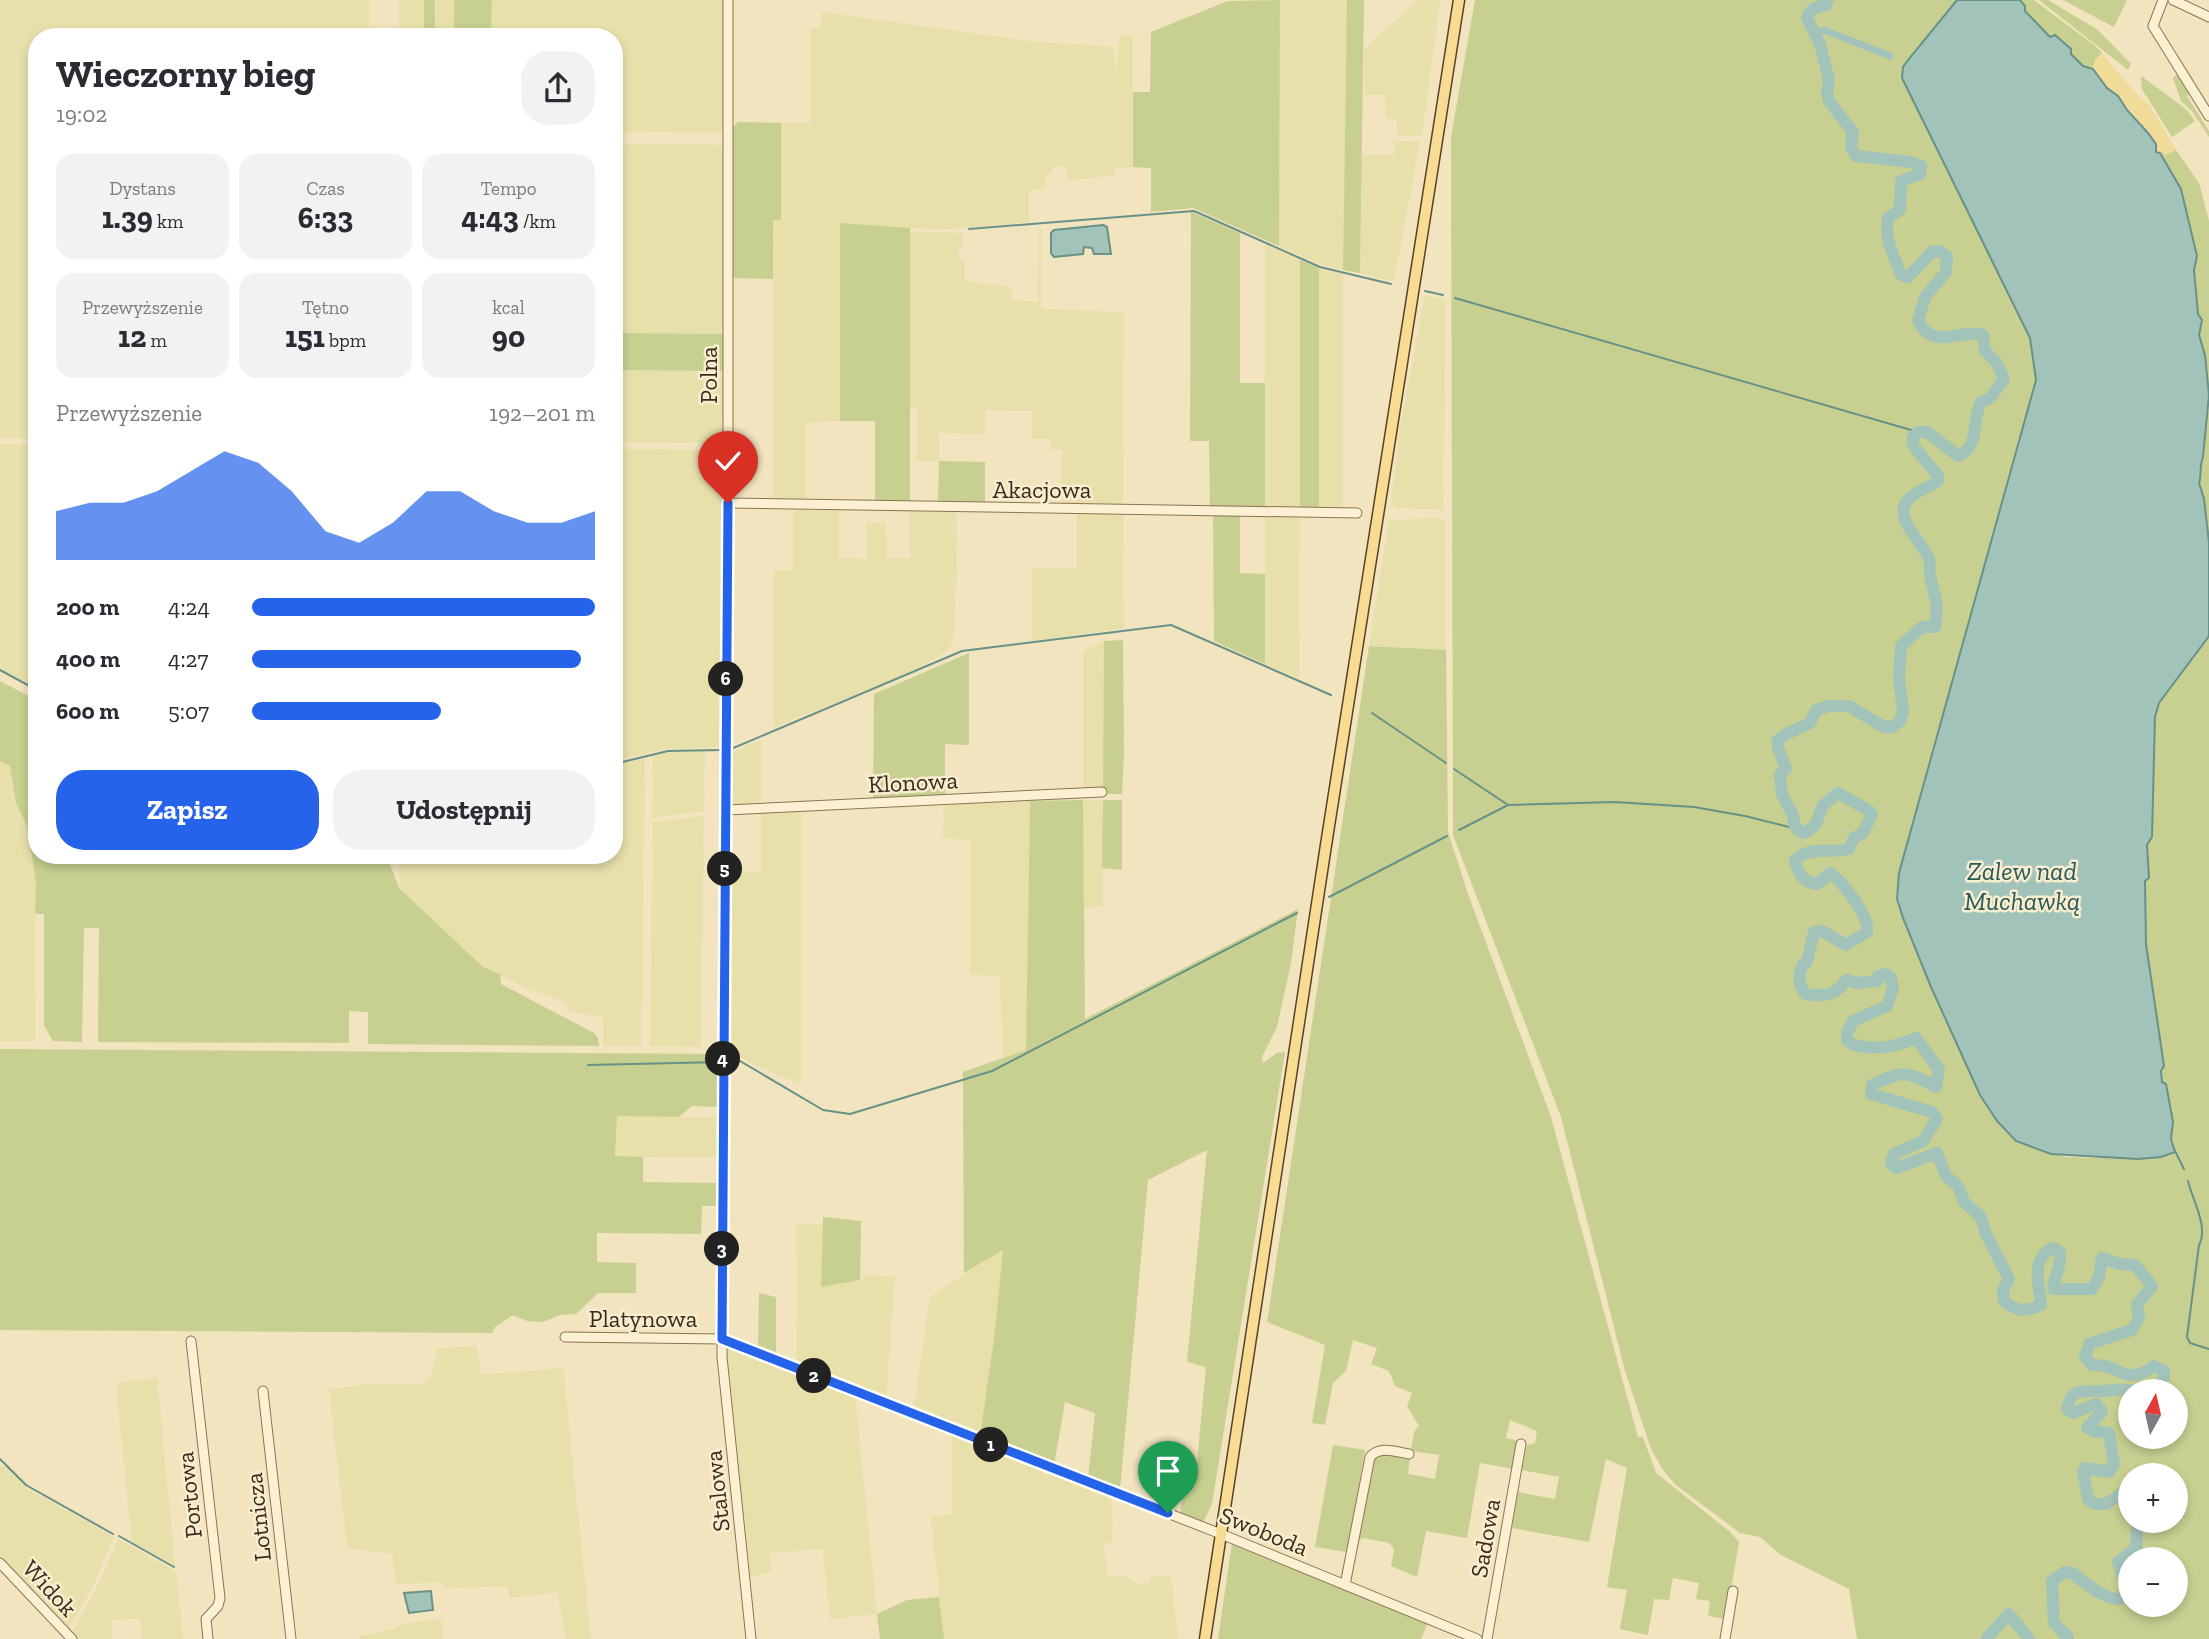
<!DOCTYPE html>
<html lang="pl">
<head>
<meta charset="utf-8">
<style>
  :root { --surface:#fff; --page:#f2f2f3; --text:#2b2b33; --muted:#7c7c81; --accent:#2563eb }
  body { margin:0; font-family:"Zilla Slab",serif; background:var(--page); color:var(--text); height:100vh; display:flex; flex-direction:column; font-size:26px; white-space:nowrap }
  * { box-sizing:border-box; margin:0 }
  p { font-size:23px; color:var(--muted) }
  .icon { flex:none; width:38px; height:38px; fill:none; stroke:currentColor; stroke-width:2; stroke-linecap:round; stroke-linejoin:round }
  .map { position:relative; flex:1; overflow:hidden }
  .side { position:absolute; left:28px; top:28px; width:595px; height:836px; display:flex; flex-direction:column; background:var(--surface); border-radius:28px; box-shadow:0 4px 10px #0003 }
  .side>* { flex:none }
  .needle { width:46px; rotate:8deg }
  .tools { position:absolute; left:2118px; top:1379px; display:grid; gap:14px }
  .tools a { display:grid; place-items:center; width:70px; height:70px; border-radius:50%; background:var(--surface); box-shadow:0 4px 10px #0003; font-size:35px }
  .pin { position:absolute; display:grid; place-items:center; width:60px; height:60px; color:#fff; margin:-72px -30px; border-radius:50% 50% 50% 0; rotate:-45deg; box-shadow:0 0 7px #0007 }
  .pin .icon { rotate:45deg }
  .km { position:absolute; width:35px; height:35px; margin:-18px; border-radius:50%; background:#222; color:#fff; font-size:19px; line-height:35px; text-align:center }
  .round { display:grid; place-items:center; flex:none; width:74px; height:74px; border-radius:28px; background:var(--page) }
  .headline { display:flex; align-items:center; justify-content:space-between; height:119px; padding:0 28px }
  h1 { font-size:38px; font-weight:700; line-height:52px }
  .stats { display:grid; grid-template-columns:repeat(3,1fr); gap:10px; height:119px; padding:7px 28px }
  .stats div { display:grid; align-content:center; border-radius:18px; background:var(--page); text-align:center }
  .stats b { font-size:30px; font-weight:700 }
  .stats small { font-size:19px; font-weight:400 }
  .stats p { font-size:19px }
  .chart { height:196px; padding:14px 28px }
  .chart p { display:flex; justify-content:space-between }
  .chart svg { width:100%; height:126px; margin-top:7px; fill:var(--accent); opacity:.7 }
  .primary-button { display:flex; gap:14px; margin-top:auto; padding:14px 28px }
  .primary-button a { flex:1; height:80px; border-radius:28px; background:var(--accent); color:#fff; font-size:28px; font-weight:700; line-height:80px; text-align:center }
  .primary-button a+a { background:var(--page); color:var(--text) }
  ul { padding:0 28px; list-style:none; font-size:23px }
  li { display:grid; grid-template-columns:112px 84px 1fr; align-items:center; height:52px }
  li i { height:18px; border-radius:9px; background:var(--accent) }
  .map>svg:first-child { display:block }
</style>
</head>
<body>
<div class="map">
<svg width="2209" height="1639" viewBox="0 0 2209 1639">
  <rect width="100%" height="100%" fill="#f1e4be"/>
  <g fill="#e8e0ab">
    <polygon points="0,0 369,0 369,37 37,37 37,438 0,438"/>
    <rect x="399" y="0" width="25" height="37"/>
    <polygon points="436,0 454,0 454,27 451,37 435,37"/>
    <polygon points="492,0 724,0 724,133 614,132 614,37 491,37"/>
    <polygon points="1280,0 1347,0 1343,270 1322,265 1279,246"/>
    <polygon points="1418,0 1440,0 1422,136 1397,135 1397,119 1386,119 1385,95 1364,95 1364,49"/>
    <polygon points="822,12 1028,41 1114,47 1115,76 1120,35 1133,36 1133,167 1115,168 1114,175 1067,181 1066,166 1052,167 1052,173 1046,174 1046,188 1029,191 1029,222 941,230 840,224 840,421 806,423 806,502 774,502 773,219 781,219 781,123 810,123 810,28 821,28"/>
    <polygon points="1394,141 1420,142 1394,281 1360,273 1362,155 1394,155"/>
    <polygon points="614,144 724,145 724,334 614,333"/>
    <polygon points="1039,229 1041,229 1041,309 1124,312 1123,505 1062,504 1061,458 1063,458 1063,450 1051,450 1050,439 1032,439 1032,411 985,410 985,434 939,433 939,461 917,461 918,409 910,409 910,232 962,233 962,247 957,254 965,264 965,281 1012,287 1012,300 1038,302"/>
    <polygon points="1265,244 1300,260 1300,510 1265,509"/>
    <polygon points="1319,268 1343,274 1343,505 1339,509 1319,510"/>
    <polygon points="1425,295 1446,300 1443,510 1394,508 1392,497 1400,428"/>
    <polygon points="614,370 723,371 723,443 614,442"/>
    <polygon points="0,444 37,444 37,688 0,668"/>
    <polygon points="614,449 723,450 719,747 665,749 614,761"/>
    <polygon points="802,507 839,508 839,558 866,559 866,523 886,523 887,558 910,558 910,509 956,510 957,567 953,643 944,653 910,673 774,727 774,571 793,571 793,513"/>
    <polygon points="1077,512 1123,513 1124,628 1032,641 1032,568 1077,569"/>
    <polygon points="1265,515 1300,516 1299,679 1265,664"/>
    <polygon points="1435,518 1445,519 1446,650 1369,646 1389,520"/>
    <polygon points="1104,641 1103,794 1083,795 1083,652"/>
    <polygon points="761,740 761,804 734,805 731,800 731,753"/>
    <polygon points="705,751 704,811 652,818 653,756 664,753"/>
    <polygon points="645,758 641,1046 603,1046 603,1018 569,1011 567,1003 531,990 483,967 399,888 400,856 614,856 614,766"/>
    <polygon points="0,761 10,766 16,803 27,826 36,882 35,1041 0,1041"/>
    <polygon points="1083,800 1103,800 1103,906 1084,908"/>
    <polygon points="1030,801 1026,1050 1003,1058 1000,977 970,974 970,840 943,838 944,802"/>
    <polygon points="801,809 801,1084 759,1067 728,1050 729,871 761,872 761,811"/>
    <polygon points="704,816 701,1047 650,1046 653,822"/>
    <polygon points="617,1116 719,1118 719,1158 615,1157"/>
    <polygon points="796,1224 822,1225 821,1287 863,1279 866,1275 895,1276 886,1399 797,1364"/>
    <polygon points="1003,1249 994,1338 980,1436 914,1409 930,1297"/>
    <polygon points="477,1346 481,1375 563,1368 591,1639 565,1639 558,1592 510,1598 507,1586 444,1588 442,1582 396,1584 392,1554 347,1548 329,1389 370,1384 421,1384 430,1378 438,1348"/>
    <polygon points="726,1346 855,1395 877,1614 830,1619 823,1549 769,1553 771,1572 748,1577 725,1359"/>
    <polygon points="157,1378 175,1565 132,1542 116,1383"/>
    <polygon points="952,1434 1111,1495 1113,1542 1104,1544 1108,1577 1127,1576 1138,1584 1150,1582 1151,1576 1171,1576 1178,1639 944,1639 931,1517 952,1514"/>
    <polygon points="0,1466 7,1466 28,1489 114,1537 92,1588 69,1628 0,1555"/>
    <polygon points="118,1539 176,1572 183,1639 142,1639 140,1618 111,1620 113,1639 79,1639 73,1632 102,1577"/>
    <polygon points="441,1619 443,1639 360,1639 360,1636 395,1629 400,1624"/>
  </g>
  <g fill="#c7d091" fill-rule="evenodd">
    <rect x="424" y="0" width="11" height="37"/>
    <polygon points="454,0 492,0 491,37 451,37 454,27"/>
    <polygon points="1280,0 1279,246 1193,208 1151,212 1151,168 1133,167 1133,92 1150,92 1151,32 1228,1"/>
    <polygon points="1347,0 1364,0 1360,273 1343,270"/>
    <path d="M1475 0H1957L1908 60 1903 67 1902 78 2030 339 2036 380 1899 873 1897 899 1903 918 1931 987 1980 1095 2037 1150 2065 1157 2138 1159 2171 1139 2173 1122 2161 1076 2164 1066 2146 943 2145 881 2148 878 2147 845 2152 837 2155 717 2159 703 2209 636V1639H1857L1849 1589 1781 1555 1760 1537 1740 1533 1676 1485 1663 1470 1651 1449 1625 1371 1561 1117 1453 835 1451 137ZM2130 1391H2175V1437H2130ZM2130 1475H2175V1521H2130ZM2130 1559H2175V1605H2130Z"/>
    <polygon points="2020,0 2034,0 2094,45 2102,53 2095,60 2093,69 2083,66 2045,32 2025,11"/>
    <polygon points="2039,0 2048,0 2098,30 2131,64 2128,70"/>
    <polygon points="2063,0 2127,0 2114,27"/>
    <polygon points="2177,74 2190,93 2187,96 2209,131 2209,137 2192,111 2181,101 2173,78"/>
    <polygon points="2141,76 2186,109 2195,121 2172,137 2142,89"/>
    <polygon points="738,122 781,123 781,220 773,220 773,279 732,278 732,128"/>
    <polygon points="2161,150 2165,155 2176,150 2199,183 2209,221 2209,395 2205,355 2199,335 2202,320 2198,314 2194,270 2197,256 2181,189 2168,170 2160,153"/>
    <polygon points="1191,212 1240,233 1240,383 1265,383 1265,509 1210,508 1209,441 1190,441"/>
    <polygon points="840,223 910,228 910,503 875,503 875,421 840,421"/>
    <polygon points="1300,260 1319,268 1319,510 1300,510"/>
    <polygon points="614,333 724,334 723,371 614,370"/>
    <polygon points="2209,410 2209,542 2204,499 2199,483 2206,416"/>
    <polygon points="939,461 985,462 985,505 938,504"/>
    <polygon points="1213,514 1240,515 1240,573 1265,574 1265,664 1214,641"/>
    <polygon points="1123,640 1124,755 1122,794 1103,794 1104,641"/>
    <polygon points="1369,646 1446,650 1448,832 1468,894 1551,1117 1638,1437 1643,1437 1656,1473 1730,1532 1739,1542 1726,1619 1708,1616 1710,1601 1696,1599 1699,1583 1673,1578 1669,1600 1654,1599 1648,1635 1620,1629 1627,1590 1607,1587 1627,1468 1606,1459 1589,1542 1512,1528 1518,1492 1555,1499 1559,1477 1522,1470 1527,1445 1535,1443 1537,1431 1510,1420 1506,1438 1516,1440 1518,1443 1514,1469 1480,1463 1467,1538 1426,1531 1417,1577 1391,1566 1394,1550 1390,1543 1363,1538 1359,1541 1374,1454 1378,1452 1410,1458 1408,1474 1435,1479 1439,1455 1411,1451 1414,1432 1419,1426 1407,1406 1412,1393 1395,1386 1389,1371 1371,1364 1377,1348 1353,1340 1346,1371 1333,1383 1325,1425 1312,1423 1325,1345 1267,1322"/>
    <polygon points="969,653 969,745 945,744 945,797 873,801 874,694"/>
    <polygon points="0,681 36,700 37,692 37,856 387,856 399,888 483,967 500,974 501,984 594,1033 598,1038 599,1046 368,1044 368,1012 349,1011 349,1043 98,1042 99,928 84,928 82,1042 53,1041 44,1025 44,914 35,914 36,882 27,826 16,803 10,766 0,761"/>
    <polygon points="1083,800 1085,1019 1298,909 1291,963 1277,1027 1262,1057 1263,1063 1277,1053 1285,1052 1212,1504 1202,1525 1180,1516 1183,1485 1195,1485 1206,1367 1187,1362 1207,1150 1148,1180 1120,1490 1088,1478 1095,1413 1065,1402 1054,1465 980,1436 994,1338 1003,1250 964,1273 963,1072 1026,1050 1030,801"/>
    <polygon points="1103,800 1122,800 1122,870 1102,868"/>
    <polygon points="0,1049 720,1054 719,1107 692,1106 679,1117 617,1116 615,1156 643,1157 643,1182 718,1183 718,1206 702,1206 701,1234 597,1233 597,1262 636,1263 636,1293 598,1293 576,1314 560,1315 543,1322 527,1321 515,1316 511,1316 495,1327 492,1333 0,1330"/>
    <polygon points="823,1217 861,1221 860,1280 821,1287"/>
    <polygon points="759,1293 776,1297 776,1355 758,1349"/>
    <polygon points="1333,1445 1365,1450 1347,1552 1315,1547"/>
    <polygon points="1232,1543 1428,1623 1421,1639 1218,1639"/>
    <polygon points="939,1597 944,1639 880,1639 877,1614 907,1600"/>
  </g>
  <path fill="#f0db99" d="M2102 53 2138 96 2148 103 2176 150 2165 155 2162 150 2160 153 2156 152C2153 132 2121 100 2106 87 2100 82 2097 74 2093 69L2095 60Z"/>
  <g fill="#a2c3ba" stroke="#689188" stroke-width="2">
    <path d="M1957 0H2020L2025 6V11L2050 37 2055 35 2071 49V54L2083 66 2093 69 2107 88 2118 96 2127 110 2148 133 2156 144V152L2160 153 2181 189 2197 256 2194 270 2198 314 2202 320 2199 335 2205 355 2209 395 2203 457C2199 466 2202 474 2199 483L2204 499 2209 542V636L2159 703 2155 717 2152 837 2147 845 2149 878 2145 881 2146 944 2164 1066 2161 1071 2162 1082 2166 1084 2173 1122 2171 1139 2175 1152 2161 1157 2138 1159 2051 1154 2016 1141 1997 1121 1980 1095 1931 987 1903 918 1897 899 1899 873 2036 380 2030 338 1902 78 1903 67 1908 60Z"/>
    <polygon points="1103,225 1107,227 1111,254 1094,254 1092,248 1084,247 1083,254 1054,257 1051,253 1051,233 1054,230"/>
    <polygon points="431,1591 433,1610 409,1613 404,1593"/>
  </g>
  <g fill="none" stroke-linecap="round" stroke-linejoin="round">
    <g stroke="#689188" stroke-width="2">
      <polyline points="969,229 1194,211 1320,267 1391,284"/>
      <polyline points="1425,291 1443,295"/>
      <polyline points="1455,298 1918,432"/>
      <polyline points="0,670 37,690"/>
      <polyline points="1372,713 1446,763"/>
      <polyline points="731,749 962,651 1171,625 1331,695"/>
      <polyline points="614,764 668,751 721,750"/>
      <polyline points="1454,769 1508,805"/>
      <polyline points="1459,830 1508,805 1615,802 1694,807 1745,816 1797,829"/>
      <polyline points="1329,897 1447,836"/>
      <polyline points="727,1062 740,1061 823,1110 850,1114 992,1071 1297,913"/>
      <polyline points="588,1065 721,1062"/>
      <polyline points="2175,1151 2184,1169"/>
      <path d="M2188 1181C2192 1199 2209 1227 2199 1245L2187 1337 2190 1343 2209 1349"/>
      <polyline points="0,1459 26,1485 113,1534"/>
      <polyline points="119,1536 174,1567"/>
    </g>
    <polyline stroke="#a2c3ba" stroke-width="7" points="1814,33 1824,30 1890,56"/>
    <g stroke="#a2c3ba" stroke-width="12">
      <path d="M1828 0 1826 5C1816 7 1811 8 1807 18L1820 44 1829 80 1827 93 1829 101 1853 132 1851 147 1856 156 1911 162 1921 166 1920 174 1901 181 1900 210 1888 218C1884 240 1894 255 1901 275L1908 277 1932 252 1939 251 1947 256 1946 272 1925 297 1918 321C1934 352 1961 328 1983 335L1985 351 1996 362 2004 379 1990 398 1981 402C1971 421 1981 446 1958 456L1927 432H1918L1913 437V445L1938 476V481C1927 489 1909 493 1904 507 1899 523 1924 545 1929 559 1931 564 1929 569 1930 575 1935 598 1939 602 1935 627H1922L1901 646 1899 678 1903 712 1900 721 1893 727H1884L1849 706H1829L1816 710 1810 723 1786 734 1777 741C1778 752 1783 758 1786 769L1780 774 1782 795 1793 815 1794 824 1797 829 1803 833C1821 825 1816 819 1823 805L1838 793 1868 810 1872 814 1863 833 1854 838 1849 849C1830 854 1811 845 1795 860 1798 873 1803 883 1817 884L1830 873C1843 882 1870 917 1867 932L1846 945 1822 931 1814 932 1807 962 1803 964C1798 975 1798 983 1805 994 1823 997 1836 996 1846 980L1857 983 1877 981 1878 976 1886 974 1891 978 1893 989 1887 1006 1853 1021 1847 1033V1041C1867 1053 1896 1047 1916 1038L1939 1070 1936 1087C1906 1070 1902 1071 1872 1085L1871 1094 1932 1112 1937 1119 1923 1141 1894 1154 1891 1163 1896 1168 1937 1153 1946 1176 1958 1186 1964 1202 1981 1217 1986 1234 2009 1279 2003 1290 2004 1301C2017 1312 2026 1312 2041 1305 2039 1284 2030 1259 2053 1248L2060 1252C2062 1266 2054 1275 2053 1289H2092L2099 1277 2102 1258 2120 1264 2135 1265 2152 1286 2137 1305 2139 1318 2132 1330 2089 1344 2085 1357 2092 1365C2120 1363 2124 1388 2154 1366L2164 1371V1378L2157 1391"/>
      <path d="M2130 1488 2106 1504H2094L2088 1499 2083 1472 2085 1468 2109 1472 2114 1465 2109 1433 2093 1431 2087 1428 2102 1412 2096 1404 2073 1413 2067 1409C2072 1385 2084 1393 2103 1391 2116 1390 2124 1388 2137 1391"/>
      <polyline points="1989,1639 1987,1638 2009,1614 2029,1639"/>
      <path d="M2066 1639 2068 1637 2054 1623 2052 1581 2065 1572 2073 1573C2081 1581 2107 1600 2118 1599 2121 1599 2126 1596 2129 1594L2118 1562 2136 1548 2138 1521"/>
    </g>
    <g stroke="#8b7455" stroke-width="11">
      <g id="minor">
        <polyline points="728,0 728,503 722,1357 751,1639"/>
        <polyline points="2163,0 2153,26 2209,116"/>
        <polyline points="2173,0 2209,17"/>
        <polyline points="728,503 1357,513"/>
        <polyline points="726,810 1102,792"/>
        <polyline points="565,1337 722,1339 1221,1534 1477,1639"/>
        <polyline points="191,1341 220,1598 218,1606 206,1619 208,1639"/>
        <polyline points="263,1391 291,1639"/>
        <polyline points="0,1563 72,1639"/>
        <path d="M1345 1585 1370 1457C1380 1445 1396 1452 1409 1454"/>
        <polyline points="1487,1639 1521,1444"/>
        <polyline points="1725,1639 1733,1591"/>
      </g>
    </g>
    <g stroke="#58412a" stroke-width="13">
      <polyline id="major" points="1205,1639 1326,845 1459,0"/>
    </g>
    <use href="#minor" stroke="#fcf0d2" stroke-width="9"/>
    <use href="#major" stroke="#f8dc92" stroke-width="10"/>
  </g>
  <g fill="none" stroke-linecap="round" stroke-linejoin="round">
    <g stroke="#fff" stroke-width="14">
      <polyline id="route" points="728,503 722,1339 1168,1513"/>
    </g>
    <use href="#route" stroke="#2563eb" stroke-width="9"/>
  </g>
  <g text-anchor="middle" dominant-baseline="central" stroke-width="5" stroke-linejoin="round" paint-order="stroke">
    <g font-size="24" fill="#392b1b" stroke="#f8edce">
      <text transform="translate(708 375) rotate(-90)">Polna</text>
      <text x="1042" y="489">Akacjowa</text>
      <text transform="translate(913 782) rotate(-3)">Klonowa</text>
      <text x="643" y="1318">Platynowa</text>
      <text transform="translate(717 1491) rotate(-96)">Stalowa</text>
      <text transform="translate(189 1495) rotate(-96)">Portowa</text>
      <text transform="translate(258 1517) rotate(-96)">Lotnicza</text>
      <text transform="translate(1264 1531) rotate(22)">Swoboda</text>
      <text transform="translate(1485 1538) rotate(-80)">Sadowa</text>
      <text transform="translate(50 1588) rotate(47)">Widok</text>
    </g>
    <g font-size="26" font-style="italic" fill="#295a59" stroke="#f8edce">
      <text x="2022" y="871">Zalew nad<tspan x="2022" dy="30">Muchawką</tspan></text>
    </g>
  </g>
</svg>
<div class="tools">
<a><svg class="needle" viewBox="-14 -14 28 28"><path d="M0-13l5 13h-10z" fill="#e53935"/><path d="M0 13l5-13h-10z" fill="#7c7c81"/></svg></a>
<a>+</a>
<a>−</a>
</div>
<div class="pin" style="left:1168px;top:1513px;background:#1e9e55"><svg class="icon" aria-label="arrive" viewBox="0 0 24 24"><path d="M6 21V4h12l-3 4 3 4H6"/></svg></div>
<div class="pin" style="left:728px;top:503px;background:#d93025"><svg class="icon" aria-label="check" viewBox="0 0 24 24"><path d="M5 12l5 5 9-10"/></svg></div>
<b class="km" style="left:991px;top:1445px">1</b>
<b class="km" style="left:814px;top:1376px">2</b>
<b class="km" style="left:722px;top:1249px">3</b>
<b class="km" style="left:723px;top:1059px">4</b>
<b class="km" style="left:725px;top:869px">5</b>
<b class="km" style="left:726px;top:679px">6</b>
<section class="side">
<div class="headline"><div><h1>Wieczorny bieg</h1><p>19:02</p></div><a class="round"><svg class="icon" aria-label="share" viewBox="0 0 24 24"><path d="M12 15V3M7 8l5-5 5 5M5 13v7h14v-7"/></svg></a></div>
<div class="stats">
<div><p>Dystans</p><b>1.39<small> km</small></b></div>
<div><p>Czas</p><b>6:33</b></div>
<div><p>Tempo</p><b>4:43<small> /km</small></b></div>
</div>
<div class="stats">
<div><p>Przewyższenie</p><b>12<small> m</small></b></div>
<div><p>Tętno</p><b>151<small> bpm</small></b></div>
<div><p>kcal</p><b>90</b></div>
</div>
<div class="chart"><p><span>Przewyższenie</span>192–201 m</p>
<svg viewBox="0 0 160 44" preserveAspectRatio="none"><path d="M0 44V27L10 24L20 24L30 20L40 13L50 6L60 10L70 20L80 34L90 38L100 31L110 20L120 20L130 27L140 31L150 31L160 27V44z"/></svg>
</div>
<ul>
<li><b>200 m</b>4:24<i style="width:100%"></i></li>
<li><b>400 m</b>4:27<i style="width:96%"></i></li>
<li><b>600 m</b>5:07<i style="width:55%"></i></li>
</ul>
<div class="primary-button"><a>Zapisz</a><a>Udostępnij</a></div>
</section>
</div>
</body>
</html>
